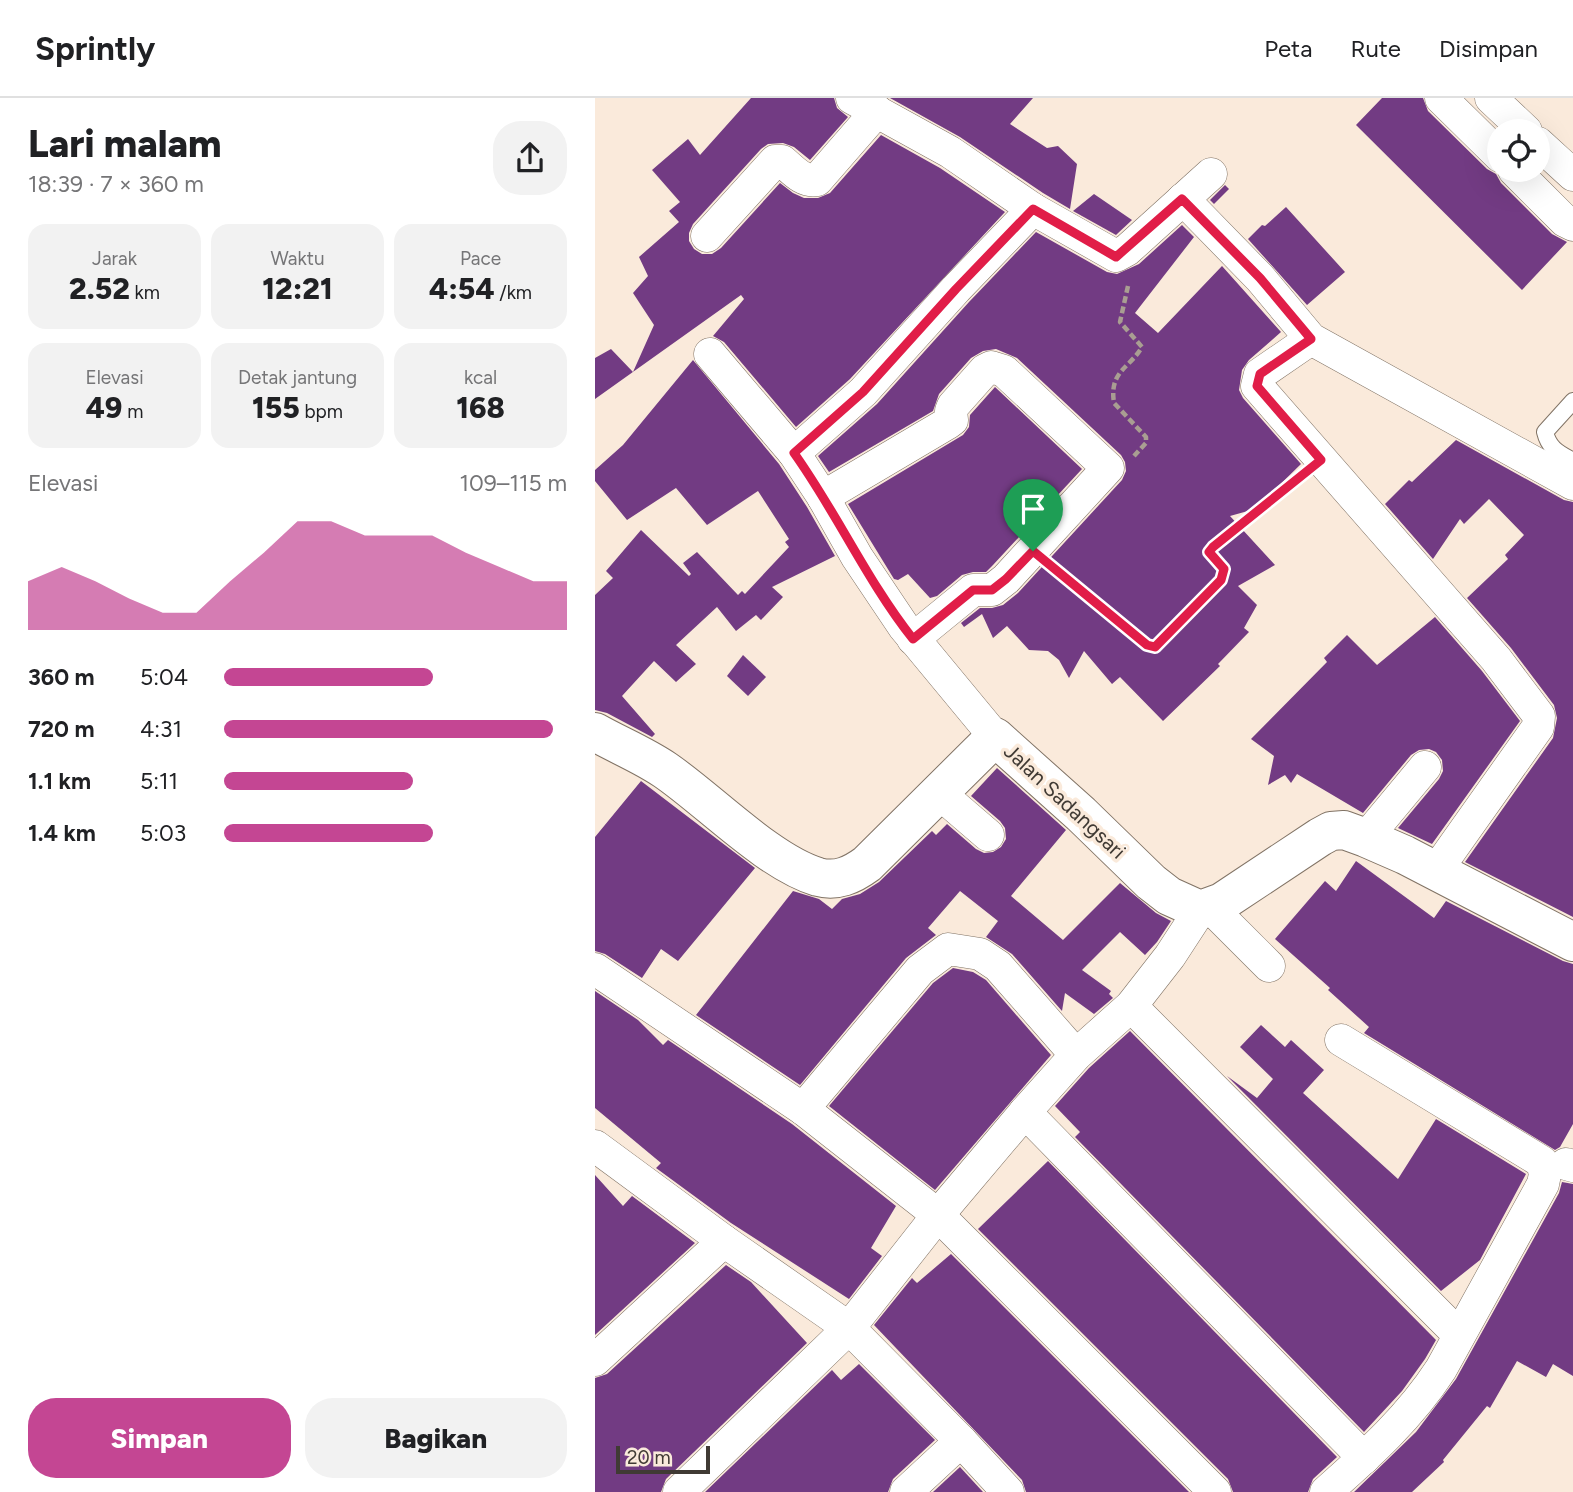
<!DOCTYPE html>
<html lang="id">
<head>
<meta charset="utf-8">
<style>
  :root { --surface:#fff; --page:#f2f2f2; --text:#202124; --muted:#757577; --line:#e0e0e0; --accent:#c44693 }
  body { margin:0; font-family:Figtree,sans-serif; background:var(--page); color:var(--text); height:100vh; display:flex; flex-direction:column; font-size:26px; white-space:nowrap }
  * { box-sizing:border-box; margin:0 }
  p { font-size:23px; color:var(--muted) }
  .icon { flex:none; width:38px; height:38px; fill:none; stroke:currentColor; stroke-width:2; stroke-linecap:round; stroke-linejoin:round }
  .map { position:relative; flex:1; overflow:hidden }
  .sheet { display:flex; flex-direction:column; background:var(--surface); width:595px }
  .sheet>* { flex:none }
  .tools { position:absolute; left:892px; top:21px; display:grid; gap:14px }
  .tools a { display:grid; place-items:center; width:63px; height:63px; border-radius:50%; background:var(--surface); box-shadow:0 7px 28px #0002; font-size:35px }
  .scale { position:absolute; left:21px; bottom:18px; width:94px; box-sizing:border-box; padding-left:7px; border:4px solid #403a34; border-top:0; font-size:19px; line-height:24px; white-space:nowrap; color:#403a34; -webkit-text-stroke:5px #faeadb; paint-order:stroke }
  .pin { position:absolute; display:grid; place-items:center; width:60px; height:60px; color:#fff; margin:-72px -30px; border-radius:50% 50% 50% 0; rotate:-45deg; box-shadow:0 0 7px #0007 }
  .pin .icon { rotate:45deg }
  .round { display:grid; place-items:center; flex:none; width:74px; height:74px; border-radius:28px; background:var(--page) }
  .overview { display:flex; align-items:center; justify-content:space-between; height:119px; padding:0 28px }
  h1 { font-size:38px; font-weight:800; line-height:52px }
  .stats { display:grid; grid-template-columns:repeat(3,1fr); gap:10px; height:119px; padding:7px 28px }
  .stats div { display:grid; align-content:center; border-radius:18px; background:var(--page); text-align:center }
  .stats b { font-size:30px; font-weight:800 }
  .stats small { font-size:19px; font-weight:400 }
  .stats p { font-size:19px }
  .chart { height:196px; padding:14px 28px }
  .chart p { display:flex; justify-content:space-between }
  .chart svg { width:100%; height:126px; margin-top:7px; fill:var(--accent); opacity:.7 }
  .cta { display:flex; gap:14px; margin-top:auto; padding:14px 28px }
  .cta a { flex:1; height:80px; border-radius:28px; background:var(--accent); color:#fff; font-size:28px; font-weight:800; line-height:80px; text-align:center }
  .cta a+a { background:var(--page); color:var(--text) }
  ul { padding:0 28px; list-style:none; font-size:23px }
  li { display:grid; grid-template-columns:112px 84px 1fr; align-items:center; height:52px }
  li i { height:18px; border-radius:9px; background:var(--accent) }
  header { display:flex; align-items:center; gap:42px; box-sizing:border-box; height:98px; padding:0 35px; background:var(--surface); border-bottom:2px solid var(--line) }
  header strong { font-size:33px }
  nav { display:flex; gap:38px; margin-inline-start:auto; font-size:24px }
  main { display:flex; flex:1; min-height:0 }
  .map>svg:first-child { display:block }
</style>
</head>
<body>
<header>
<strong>Sprintly</strong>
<nav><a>Peta</a><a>Rute</a><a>Disimpan</a></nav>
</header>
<main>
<section class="sheet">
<div class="overview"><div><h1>Lari malam</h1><p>18:39 · 7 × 360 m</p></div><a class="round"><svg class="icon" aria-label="share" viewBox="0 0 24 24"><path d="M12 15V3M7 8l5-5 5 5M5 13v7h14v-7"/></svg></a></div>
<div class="stats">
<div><p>Jarak</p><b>2.52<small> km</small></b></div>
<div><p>Waktu</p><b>12:21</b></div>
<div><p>Pace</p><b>4:54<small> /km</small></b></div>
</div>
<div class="stats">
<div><p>Elevasi</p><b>49<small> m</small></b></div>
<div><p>Detak jantung</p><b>155<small> bpm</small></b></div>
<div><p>kcal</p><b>168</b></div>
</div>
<div class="chart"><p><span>Elevasi</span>109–115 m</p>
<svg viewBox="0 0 160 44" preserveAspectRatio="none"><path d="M0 44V27L10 22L20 27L30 33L40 38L50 38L60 27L70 17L80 6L90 6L100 11L110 11L120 11L130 17L140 22L150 27L160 27V44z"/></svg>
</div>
<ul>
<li><b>360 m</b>5:04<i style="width:61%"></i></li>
<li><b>720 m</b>4:31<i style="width:96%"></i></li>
<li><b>1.1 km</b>5:11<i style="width:55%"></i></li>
<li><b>1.4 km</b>5:03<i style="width:61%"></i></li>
</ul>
<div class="cta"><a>Simpan</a><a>Bagikan</a></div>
</section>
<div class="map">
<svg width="978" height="1394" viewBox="0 0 978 1394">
  <rect width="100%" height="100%" fill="#faeadb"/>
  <g fill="#723b83">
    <polygon points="156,0 239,0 242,10 253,19 215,62 199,49 188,45 173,46 166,51 98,126 94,135 94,143 99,151 107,156 117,156 126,150 185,85 198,95 209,100 223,100 235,95 286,37 345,70 410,114 255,281 201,329 129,244 118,238 149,201 146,197 0,301 0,260 16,251 38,274 59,227 38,195 53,178 44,159 84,124 74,113 85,104 57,72 93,41 105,57"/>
    <polygon points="295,0 438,0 415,26 452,50 463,48 482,66 475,111 448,95 365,39"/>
    <polygon points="787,0 828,0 833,13 892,71 901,76 906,85 957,136 972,144 927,192 761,27"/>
    <polygon points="630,87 634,91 619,106 615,102"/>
    <polygon points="499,96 537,122 521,137 478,113"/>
    <polygon points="691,109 750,174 712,207 653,141 667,127 670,128"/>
    <polygon points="587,127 599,139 540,215 563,235 627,168 686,234 654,262 647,272 644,292 648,300 706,366 660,411 635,418 680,467 643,488 662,507 649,530 654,534 623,566 625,568 568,623 525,579 517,586 489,553 474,580 464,562 453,553 434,552 412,528 398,540 387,516 369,529 366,525 385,510 397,510 408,507 423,495 527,382 531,373 530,364 526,357 422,260 401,251 388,253 376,260 344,296 338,313 234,374 223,358 282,306 374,204 441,134 512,174 522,176 544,166"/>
    <polygon points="98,262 184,366 212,409 240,458 177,489 188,499 166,522 161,517 141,533 122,509 81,547 101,566 81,584 59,563 27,598 60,636 57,639 12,615 0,612 0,497 18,480 11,473 46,432 94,478 96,476 88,465 102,454 143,497 147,493 150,496 194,449 190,444 194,441 163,393 112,427 81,390 32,422 0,383 0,372 28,347"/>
    <polygon points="400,289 487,371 398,467 391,474 378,474 367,477 342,498 335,500 313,476 303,482 299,481 253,406 368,337 374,329 375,317"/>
    <polygon points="861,342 969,402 978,404 978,819 870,764 958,640 962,620 959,607 916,550 872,500 913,461 910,457 929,437 894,401 869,426 865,421 838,461 790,406 814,382 817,384"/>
    <polygon points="840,519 887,573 925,623 837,746 803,730 844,681 848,673 847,662 841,654 834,651 824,652 816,657 768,715 702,676 696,685 690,677 673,687 679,658 656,641 732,564 729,560 752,537 782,567"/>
    <polygon points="148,557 171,579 153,598 132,578"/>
    <polygon points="402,670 471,732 416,798 468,842 525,785 561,815 576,823 562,844 550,857 525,834 487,872 516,893 514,896 518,900 499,916 470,895 467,913 417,856 391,839 403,823 365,793 333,830 341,837 311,860 205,987 101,917 198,793 224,801 237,811 247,801 265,796 284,784 337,733 341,737 352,726 381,751 389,755 398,754 406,749 411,741 410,730 405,723 376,698"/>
    <polygon points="46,683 160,770 83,863 66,851 47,880 10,856 0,853 0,739"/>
    <polygon points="761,763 839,820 851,803 968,863 978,866 978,1026 965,1049 960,1052 769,935 774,929 733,892 735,890 680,841 730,783 741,793"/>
    <polygon points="358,870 378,874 391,882 456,957 340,1092 234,1008 338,885"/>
    <polygon points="0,893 43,922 68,947 73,942 197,1026 301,1108 276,1150 287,1158 254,1201 136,1125 61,1070 66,1065 0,1010"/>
    <polygon points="666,927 690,949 696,942 729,972 708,995 803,1081 841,1021 931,1076 885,1162 846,1193 632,978 662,1000 678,981 645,949"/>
    <polygon points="535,933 841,1242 830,1261 807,1293 769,1334 480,1039 485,1034 460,1008 494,970"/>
    <polygon points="453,1063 742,1359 718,1381 713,1394 638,1394 633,1381 383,1131"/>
    <polygon points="0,1077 28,1108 37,1098 100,1145 0,1237"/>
    <polygon points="967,1084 978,1086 978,1278 958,1266 951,1279 922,1263 895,1310 892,1308 848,1362 849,1364 817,1394 759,1394 821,1334 861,1281 964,1095"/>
    <polygon points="356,1156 594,1394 431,1394 427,1382 279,1227 317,1180 322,1185"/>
    <polygon points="131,1167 156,1184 212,1245 71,1381 66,1394 0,1394 0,1280 12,1276"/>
    <polygon points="264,1266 340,1342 298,1381 293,1394 110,1394 237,1272 246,1282"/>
    <polygon points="365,1369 388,1394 338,1394"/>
  </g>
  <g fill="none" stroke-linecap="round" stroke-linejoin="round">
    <g stroke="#817365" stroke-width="18">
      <path id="lane" d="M978 303 950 334C954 351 964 355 978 363"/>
    </g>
    <g stroke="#817365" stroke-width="33">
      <g id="street">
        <polyline points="257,0 355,54 438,111 521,158 532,152 616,76"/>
        <polyline points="846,0 905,58"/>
        <polyline points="896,0 931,33"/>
        <polyline points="943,45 978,77"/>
        <polyline points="919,72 970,123 978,127"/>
        <polyline points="588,101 665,180 716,241 978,386"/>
        <path d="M112 138 180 63H187C198 72 208 85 222 82L282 13"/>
        <polyline points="716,241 665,276 662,288 901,561 944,618 943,629 841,773"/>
        <polyline points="115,256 199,355 228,399 262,459 309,529 400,639"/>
        <polyline points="199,355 268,294 361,191 438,111"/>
        <polyline points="228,399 353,325 357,322 356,313 358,308 390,272 396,269 409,273 513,370 411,481 397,492 378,492 318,541"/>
        <polyline points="343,694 393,737"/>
        <polyline points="771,740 830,669"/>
        <polyline points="615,809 674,868"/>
        <polyline points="0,871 208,1011 343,1117 620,1394"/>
        <polyline points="536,908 864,1237"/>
        <polyline points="208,1011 325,872 353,851 385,856 403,868 481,957"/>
        <polyline points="430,1014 769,1360"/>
        <polyline points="0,1048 129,1143 254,1230 366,1343 413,1394"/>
        <polyline points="971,1066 978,1068"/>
        <polyline points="0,1262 129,1143"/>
        <polyline points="84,1394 254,1230 343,1117 430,1014 481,957 536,908 575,858 605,812"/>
        <polyline points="311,1394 366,1343"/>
        <path d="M731 1394C774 1356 815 1319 846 1271L948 1086 950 1076 947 1064 746 942"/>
      </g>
    </g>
    <g stroke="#817365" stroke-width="40">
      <path id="secondary" d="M0 634C23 647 48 657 70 672 114 702 173 764 223 779 242 784 257 777 272 766L400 639 486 716 556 784 574 798 605 812 627 804 725 739 736 733 749 732 771 740 810 757 978 844"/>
    </g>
    <g stroke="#a99e92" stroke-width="4.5" stroke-dasharray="7 3.5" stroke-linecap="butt">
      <path d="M533 188 525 224 547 249C534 271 514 273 519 305L551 339V345L539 358"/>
      <path d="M459 472 552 547 560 549C575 537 629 490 629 471L614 454 616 451 703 380"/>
    </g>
    <use href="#lane" stroke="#fff" stroke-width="16"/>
    <use href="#street" stroke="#fff" stroke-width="32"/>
    <use href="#secondary" stroke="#fff" stroke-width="38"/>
  </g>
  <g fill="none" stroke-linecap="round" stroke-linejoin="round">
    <g stroke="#fff" stroke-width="14">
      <path id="route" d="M587 101 665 180 716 241 665 276 662 288 726 362 618 449 614 454 629 471 626 482 560 549 552 547 438 453 411 481 397 492H378L318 541C272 483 242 415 199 355L268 294 361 191 438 111 521 159Z"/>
    </g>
    <use href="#route" stroke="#e11d48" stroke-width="9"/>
  </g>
  <g text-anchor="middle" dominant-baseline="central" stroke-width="7" stroke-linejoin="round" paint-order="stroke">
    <g font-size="21" fill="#403a34" stroke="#faeadb">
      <text transform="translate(470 703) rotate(43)">Jalan Sadangsari</text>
    </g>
  </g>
</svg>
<div class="tools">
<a><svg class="icon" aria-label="locate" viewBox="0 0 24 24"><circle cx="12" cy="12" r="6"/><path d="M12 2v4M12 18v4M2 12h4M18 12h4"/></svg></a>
</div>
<div class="scale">20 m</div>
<div class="pin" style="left:438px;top:453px;background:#1e9e55"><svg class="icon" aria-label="arrive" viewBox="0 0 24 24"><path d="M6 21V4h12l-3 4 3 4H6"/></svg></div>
</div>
</main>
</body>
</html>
